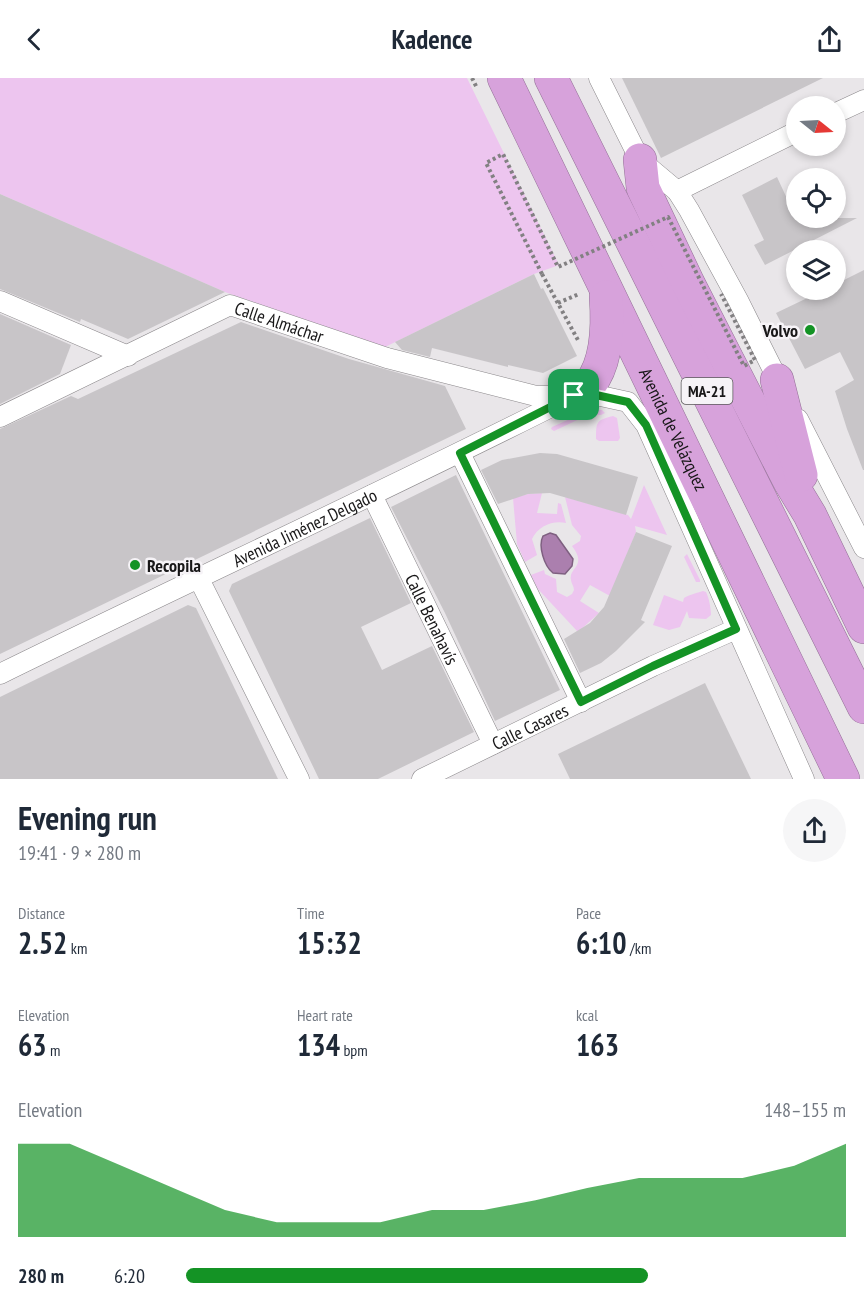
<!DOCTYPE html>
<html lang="en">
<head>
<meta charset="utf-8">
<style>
  :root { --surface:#fff; --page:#f6f6f7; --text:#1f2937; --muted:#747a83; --accent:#149325 }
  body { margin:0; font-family:"PT Sans Narrow",sans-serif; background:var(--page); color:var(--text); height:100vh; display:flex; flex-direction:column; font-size:22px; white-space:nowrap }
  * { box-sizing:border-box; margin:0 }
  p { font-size:20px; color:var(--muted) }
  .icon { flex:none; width:33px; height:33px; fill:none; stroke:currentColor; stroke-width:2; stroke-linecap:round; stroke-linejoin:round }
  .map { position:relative; height:701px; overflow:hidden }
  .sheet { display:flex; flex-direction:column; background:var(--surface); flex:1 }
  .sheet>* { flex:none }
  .needle { width:39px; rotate:108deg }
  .fabs { position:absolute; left:786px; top:18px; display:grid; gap:12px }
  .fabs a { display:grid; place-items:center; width:60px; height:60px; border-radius:50%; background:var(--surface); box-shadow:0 3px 9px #0003; font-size:30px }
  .pin { position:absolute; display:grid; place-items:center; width:51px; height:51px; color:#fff; margin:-26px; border-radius:12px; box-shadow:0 3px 9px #0006 }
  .round { display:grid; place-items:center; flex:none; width:63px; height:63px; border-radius:32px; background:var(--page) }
  .overview { display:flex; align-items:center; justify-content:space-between; height:102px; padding:0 18px }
  h1 { font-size:33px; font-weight:600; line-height:45px }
  .metrics { display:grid; grid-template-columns:repeat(3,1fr); gap:9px; height:102px; padding:6px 18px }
  .metrics div { display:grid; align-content:center }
  .metrics b { font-size:30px; font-weight:600 }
  .metrics small { font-size:16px; font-weight:400 }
  .metrics p { font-size:16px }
  .chart { height:168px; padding:12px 18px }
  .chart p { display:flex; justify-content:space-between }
  .chart svg { width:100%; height:108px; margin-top:6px; fill:var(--accent); opacity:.7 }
  ul { padding:0 18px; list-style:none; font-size:20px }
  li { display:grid; grid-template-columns:96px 72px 1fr; align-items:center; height:45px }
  li i { height:15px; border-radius:8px; background:var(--accent) }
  header { display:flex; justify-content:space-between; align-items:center; height:78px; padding:0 18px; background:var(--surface); font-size:27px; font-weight:600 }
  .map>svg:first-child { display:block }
</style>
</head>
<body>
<header><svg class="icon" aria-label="back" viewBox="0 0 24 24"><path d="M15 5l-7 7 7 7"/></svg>Kadence<svg class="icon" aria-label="share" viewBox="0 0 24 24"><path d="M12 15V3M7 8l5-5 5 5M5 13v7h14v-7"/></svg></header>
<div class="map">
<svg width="864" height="701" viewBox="0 0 864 701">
  <rect width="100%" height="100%" fill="#e9e6e9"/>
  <g fill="#edc5ef">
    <polygon points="0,0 467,0 559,187 534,196 383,270 225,214 0,116"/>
    <polygon points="590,332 602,332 605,335 601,337 588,337 554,353 551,351 552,349"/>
    <path d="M613 338 617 340 620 360 618 363H599L596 361C596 344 596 342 613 338Z"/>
    <path d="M644 407 667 457 635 448 636 454 610 518 590 507 580 523 599 535 578 554 537 510 531 497 544 492 545 496 556 501 557 514 567 519 572 516 574 512C574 508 571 505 571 502 568 489 588 489 572 468L580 463 581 458 572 447 565 419 628 437 631 441Z"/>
    <path d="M542 415 537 435 557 436 558 425 561 426 566 445C553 442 538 448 532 461L537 477 525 484 517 466 513 420 528 416Z"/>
    <polygon points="687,476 700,502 700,504 696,504 684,479"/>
    <path d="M703 513 706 514C709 520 711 530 711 537L706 541 689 540 687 533 680 549 669 552 653 547 664 517 683 524 684 520C688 517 697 515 703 513Z"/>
  </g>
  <path fill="#ab7fae" stroke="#7f6081" stroke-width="1.5" d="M550 455 556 457 573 481 572 488 565 496 553 495C544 488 538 468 543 458Z"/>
  <g fill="#c8c5c8">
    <polygon points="622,0 823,0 661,80"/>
    <polygon points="777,99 796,140 857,140 765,187 754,167 764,162 742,117"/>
    <polygon points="0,116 161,186 225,214 128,261 81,241 80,244 0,211"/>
    <polygon points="864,192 864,392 863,392 847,351 835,313 854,302 840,274 805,291 776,235 824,212 836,212 836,206"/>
    <polygon points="534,196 541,211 543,210 577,278 543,295 508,287 508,289 432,270 430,279 402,272 395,264"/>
    <polygon points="0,236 71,267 60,296 0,326"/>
    <polygon points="241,244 349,281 445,308 466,351 0,576 0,351 71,318 78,321"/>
    <polygon points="540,375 557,376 638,399 626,437 550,415 528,416 498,426 481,392 502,382"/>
    <polygon points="456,397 560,612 495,643 445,535 391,429"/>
    <polygon points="370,440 411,525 361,549 382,592 432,568 474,654 378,701 319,701 229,513 232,506"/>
    <polygon points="636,454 672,468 641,542 645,544 616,573 601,585 580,595 564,561 590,545 604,529"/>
    <polygon points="188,527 196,530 278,701 0,701 0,619"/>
    <polygon points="705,605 751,701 570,701 558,676"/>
  </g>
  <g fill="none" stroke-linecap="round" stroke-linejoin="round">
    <g stroke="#8a878a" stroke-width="21">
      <g id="street">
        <polyline points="599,0 640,82 677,113 689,132 738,222 782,310"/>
        <polyline points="836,35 864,22"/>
        <polyline points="677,113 796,54"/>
        <polyline points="0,223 128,278"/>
        <path id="s1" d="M0 339 230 227 387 280 536 318 596 317 628 324 646 347 804 701"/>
        <polyline points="798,341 864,470"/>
        <polyline points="460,375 581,624"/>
        <path id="s2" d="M372 417 493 666"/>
        <polyline points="198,499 299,701"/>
        <path id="s3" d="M0 596C189 503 381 415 569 320"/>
        <path id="s4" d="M422 701 653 588 736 551"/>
      </g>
    </g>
    <g stroke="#947197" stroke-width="34">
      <g id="highway">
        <path id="s5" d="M504 0 843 701"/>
        <polyline points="551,0 864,629"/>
        <polyline points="640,82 643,110 688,205 790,404 810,437 864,549"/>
        <polyline points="777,302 801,397"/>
        <path d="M575 317C579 314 586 310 590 306 608 283 608 246 606 219"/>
      </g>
    </g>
    <g stroke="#828082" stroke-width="4" stroke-dasharray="3 3" stroke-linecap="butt">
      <polyline points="472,0 477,10"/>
      <polyline points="542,196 579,264"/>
      <polyline points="558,225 579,216"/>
    </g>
    <use href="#street" stroke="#fff" stroke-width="20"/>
    <use href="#highway" stroke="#d7a2db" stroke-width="33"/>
    <polyline stroke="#828082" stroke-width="4" stroke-dasharray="3 3" stroke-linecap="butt" points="542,196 486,85 503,76 558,189 668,139 744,288 755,282 721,216"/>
  </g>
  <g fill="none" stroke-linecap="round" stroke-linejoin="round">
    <g stroke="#fff" stroke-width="12">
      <polygon id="route" points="574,317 596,317 628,324 646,347 736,551 653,588 581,624 460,375"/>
    </g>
    <use href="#route" stroke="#149325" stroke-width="8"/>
  </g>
  <g fill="#149325" stroke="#f6f3f7" stroke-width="2">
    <circle cx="810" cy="252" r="6"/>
    <circle cx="135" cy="487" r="6"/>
  </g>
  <g text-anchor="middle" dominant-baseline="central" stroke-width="5" stroke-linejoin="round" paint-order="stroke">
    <rect fill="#f6f3f7" stroke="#5b595b" stroke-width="1.5" x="681.5" y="300" width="51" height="26" rx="4.5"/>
    <g font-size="16" font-weight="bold" fill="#181718">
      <text x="707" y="313">MA-21</text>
    </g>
    <g font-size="18" fill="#181718" stroke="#f6f3f7">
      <text stroke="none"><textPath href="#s1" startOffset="308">Calle Almáchar</textPath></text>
      <text stroke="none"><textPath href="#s5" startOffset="390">Avenida de Velázquez</textPath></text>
      <text stroke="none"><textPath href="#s3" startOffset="338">Avenida Jiménez Delgado</textPath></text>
      <text stroke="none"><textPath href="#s2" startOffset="138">Calle Benahavís</textPath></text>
      <text stroke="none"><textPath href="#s4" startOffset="120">Calle Casares</textPath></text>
    </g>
    <g font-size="18" font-weight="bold" fill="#181718" stroke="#f6f3f7" text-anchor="end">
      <text x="798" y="252">Volvo</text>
      <text x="147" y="487" text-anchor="start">Recopila</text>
    </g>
  </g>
</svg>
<div class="fabs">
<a><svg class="needle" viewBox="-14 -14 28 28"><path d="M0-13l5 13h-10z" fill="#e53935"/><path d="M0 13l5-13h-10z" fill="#747a83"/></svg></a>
<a><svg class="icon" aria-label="locate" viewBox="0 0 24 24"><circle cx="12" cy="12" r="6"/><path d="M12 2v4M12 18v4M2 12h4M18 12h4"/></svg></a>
<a><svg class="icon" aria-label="layers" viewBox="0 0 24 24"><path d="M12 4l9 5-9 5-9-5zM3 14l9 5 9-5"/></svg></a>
</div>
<div class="pin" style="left:574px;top:317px;background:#1e9e55"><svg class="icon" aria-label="arrive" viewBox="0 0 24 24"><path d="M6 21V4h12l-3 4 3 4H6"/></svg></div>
</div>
<section class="sheet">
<div class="overview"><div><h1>Evening run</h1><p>19:41 · 9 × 280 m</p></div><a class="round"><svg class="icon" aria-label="share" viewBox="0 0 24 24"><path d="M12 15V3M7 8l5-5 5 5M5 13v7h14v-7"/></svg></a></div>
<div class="metrics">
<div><p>Distance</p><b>2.52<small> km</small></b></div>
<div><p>Time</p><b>15:32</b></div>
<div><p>Pace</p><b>6:10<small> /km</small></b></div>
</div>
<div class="metrics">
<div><p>Elevation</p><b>63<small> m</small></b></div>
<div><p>Heart rate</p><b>134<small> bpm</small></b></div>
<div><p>kcal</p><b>163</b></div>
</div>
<div class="chart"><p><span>Elevation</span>148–155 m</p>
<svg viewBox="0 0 160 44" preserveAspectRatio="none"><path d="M0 44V6L10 6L20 15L30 24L40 33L50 38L60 38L70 38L80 33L90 33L100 29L110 24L120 20L130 20L140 20L150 15L160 6V44z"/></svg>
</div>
<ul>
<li><b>280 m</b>6:20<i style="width:70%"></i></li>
</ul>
</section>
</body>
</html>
